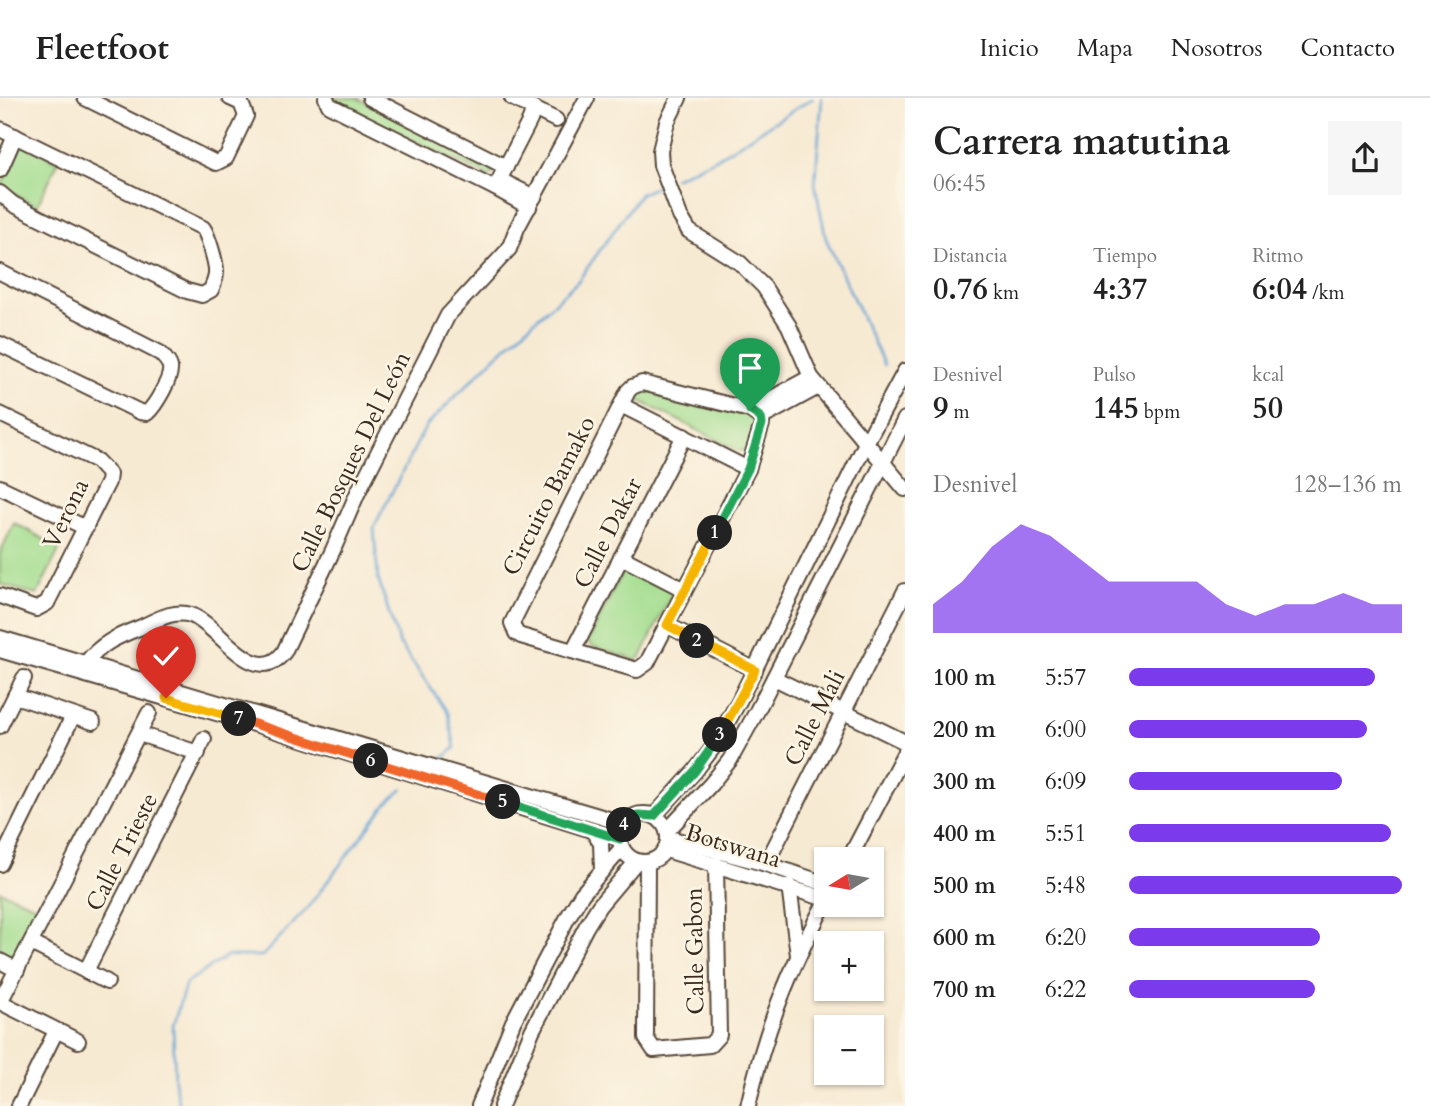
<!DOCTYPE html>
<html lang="es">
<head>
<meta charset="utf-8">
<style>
  :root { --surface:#fff; --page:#f6f6f6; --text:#222; --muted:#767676; --line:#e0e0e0; --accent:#7c3aed }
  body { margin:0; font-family:Cardo,serif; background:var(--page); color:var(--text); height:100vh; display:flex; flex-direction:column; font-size:26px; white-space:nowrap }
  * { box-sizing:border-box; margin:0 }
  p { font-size:23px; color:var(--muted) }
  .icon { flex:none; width:38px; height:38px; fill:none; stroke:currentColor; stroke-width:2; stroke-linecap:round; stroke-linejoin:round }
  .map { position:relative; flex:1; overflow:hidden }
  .details { display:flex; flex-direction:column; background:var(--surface); width:525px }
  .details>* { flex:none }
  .needle { width:46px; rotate:259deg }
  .fabs { position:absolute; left:814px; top:749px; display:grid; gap:14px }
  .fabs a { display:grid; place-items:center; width:70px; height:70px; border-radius:0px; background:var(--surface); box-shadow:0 2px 5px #0004; font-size:35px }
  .pin { position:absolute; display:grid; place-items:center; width:60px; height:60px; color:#fff; margin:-72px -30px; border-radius:50% 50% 50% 0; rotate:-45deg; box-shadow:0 0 7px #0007 }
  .pin .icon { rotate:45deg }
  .km { position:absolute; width:35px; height:35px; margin:-18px; border-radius:50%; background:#222; color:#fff; font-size:19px; line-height:35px; text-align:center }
  .round { display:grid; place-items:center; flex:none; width:74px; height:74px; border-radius:0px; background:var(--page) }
  .summary { display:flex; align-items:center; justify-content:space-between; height:119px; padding:0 28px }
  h1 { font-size:38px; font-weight:800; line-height:52px }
  .figures { display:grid; grid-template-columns:repeat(3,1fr); gap:10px; height:119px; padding:7px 28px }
  .figures div { display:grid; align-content:center }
  .figures b { font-size:30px; font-weight:800 }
  .figures small { font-size:19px; font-weight:400 }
  .figures p { font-size:19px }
  .chart { height:196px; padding:14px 28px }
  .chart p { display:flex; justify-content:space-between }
  .chart svg { width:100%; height:126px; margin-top:7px; fill:var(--accent); opacity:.7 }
  ul { padding:0 28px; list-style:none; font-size:23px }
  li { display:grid; grid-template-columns:112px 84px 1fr; align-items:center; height:52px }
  li i { height:18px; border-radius:9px; background:var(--accent) }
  header { display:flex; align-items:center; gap:42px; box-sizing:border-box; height:98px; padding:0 35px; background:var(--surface); border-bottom:2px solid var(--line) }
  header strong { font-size:33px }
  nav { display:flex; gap:38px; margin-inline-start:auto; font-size:24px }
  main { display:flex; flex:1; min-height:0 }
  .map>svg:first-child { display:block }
</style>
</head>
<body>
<header>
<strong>Fleetfoot</strong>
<nav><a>Inicio</a><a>Mapa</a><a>Nosotros</a><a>Contacto</a></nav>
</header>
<main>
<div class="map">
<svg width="905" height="1008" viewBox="0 0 905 1008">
  <rect width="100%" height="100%" fill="#fcf5e5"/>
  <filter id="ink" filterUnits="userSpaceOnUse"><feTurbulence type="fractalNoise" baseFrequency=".0143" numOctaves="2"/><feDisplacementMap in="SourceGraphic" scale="14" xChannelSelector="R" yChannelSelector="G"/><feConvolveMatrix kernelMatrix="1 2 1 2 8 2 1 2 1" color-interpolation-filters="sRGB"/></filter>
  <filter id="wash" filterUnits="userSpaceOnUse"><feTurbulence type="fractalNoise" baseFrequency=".00686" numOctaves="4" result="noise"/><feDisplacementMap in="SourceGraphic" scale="28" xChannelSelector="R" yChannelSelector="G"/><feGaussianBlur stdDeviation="1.57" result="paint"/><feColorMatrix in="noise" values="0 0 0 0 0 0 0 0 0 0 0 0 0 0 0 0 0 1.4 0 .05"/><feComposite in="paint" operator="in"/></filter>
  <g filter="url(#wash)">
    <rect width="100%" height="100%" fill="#f7ead3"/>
    <g fill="#a3dd8f" stroke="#6f8456" stroke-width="2">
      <polygon points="334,0 357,0 492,67 493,75 489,79 333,3"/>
      <polygon points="21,45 58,64 37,108 1,89"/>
      <polygon points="643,291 755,319 759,325 745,352 739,353 638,302 637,297"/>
      <polygon points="14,425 60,450 37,497 0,486 0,455"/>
      <polygon points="627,471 632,472 667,489 672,495 641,559 636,562 594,549 588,544 622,475"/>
      <path d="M0 793 41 810C34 818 24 830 21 841 19 847 21 851 17 858L10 859 0 854Z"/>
    </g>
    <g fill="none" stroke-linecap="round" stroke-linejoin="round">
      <g stroke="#61a2d4" stroke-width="2.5">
        <polyline points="822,0 815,86 826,141 884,267"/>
        <polyline points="674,80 717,60 813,0"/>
        <polyline points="437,665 455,650 448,615 399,545 378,481 374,429 426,328 495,259 578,183 640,96 660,87"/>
        <polyline points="179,1008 175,988 173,928 186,885 227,858 262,858 305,813 387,705 403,691"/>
      </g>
    </g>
  </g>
  <g filter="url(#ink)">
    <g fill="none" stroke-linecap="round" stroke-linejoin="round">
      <g stroke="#574739" stroke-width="18">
        <g id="minor">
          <polyline points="85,0 216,65 226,60 246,18 241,5 230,0"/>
          <polyline points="326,0 329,7 495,90 530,22 532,16 531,11"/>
          <polyline points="370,0 506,69"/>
          <polyline points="512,0 556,22"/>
          <polyline points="679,0 667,24 660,53 661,67 680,118 689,133 740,165 764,189 789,228 811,279 905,391"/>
          <path d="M0 31 203 130C208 137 217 167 216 175 216 181 213 187 211 192L202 197 187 193 30 115 13 106 0 95"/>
          <polyline points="0,72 15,38"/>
          <polyline points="500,82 534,99"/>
          <polyline points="495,90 529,109"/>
          <path d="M0 174 160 255C164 259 169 264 170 269 172 280 155 308 147 315L140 314 0 246"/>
          <polygon points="642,285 750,312 761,320 762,326 748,371 647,565 637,572 521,538 516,535 512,525 628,293 632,289"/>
          <polyline points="621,307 748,371"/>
          <polyline points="750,312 811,279"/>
          <polyline points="0,316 97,363 109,376 108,384 47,505 36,511 0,498"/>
          <polyline points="761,320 818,289"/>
          <polyline points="0,389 86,430"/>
          <polyline points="621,459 685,492"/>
          <polyline points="667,527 755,572"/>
          <polyline points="0,540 625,726"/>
          <polyline points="0,552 248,624 620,741"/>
          <polyline points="573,553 684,338"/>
          <path d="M86 565C100 546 118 538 139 530 155 523 173 511 191 517 220 528 254 592 284 554L333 452 358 394 448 217 509 151 517 130 587 0"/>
          <polyline points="774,580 905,644"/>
          <polyline points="15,598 93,624"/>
          <polyline points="0,628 24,580"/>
          <polyline points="139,636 198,655"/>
          <circle cx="644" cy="740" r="24"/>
          <polyline points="654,718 695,673 712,651 739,603 866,345 905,273"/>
          <polyline points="592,732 601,745 602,772"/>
          <polyline points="668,732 711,686 730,662 757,613 905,321"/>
          <polyline points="669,740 766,766 826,786"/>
          <polyline points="666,752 826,801"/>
          <polyline points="849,761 905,654"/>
          <polyline points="647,765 646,940 654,952 710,947 719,937 716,766"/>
          <polyline points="0,766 73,618"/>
          <polyline points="766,766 905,493"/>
          <polyline points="789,788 798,857"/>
          <polyline points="31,845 107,884"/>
          <polyline points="0,863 17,872"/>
          <polyline points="86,873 204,641"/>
          <polyline points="0,904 149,615"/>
          <polyline points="0,904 78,943"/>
          <polyline points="19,1008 56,933"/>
          <polyline points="479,1008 513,924 568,819 582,796 622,750"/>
          <polyline points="501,1008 532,933 586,829 599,808 636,764"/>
          <path d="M748 1008C765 931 789 873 826 803"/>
        </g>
      </g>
      <use href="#minor" stroke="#fff" stroke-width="14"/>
    </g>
  </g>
  <g fill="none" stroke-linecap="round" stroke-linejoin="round" filter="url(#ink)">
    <g stroke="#fff" stroke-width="14">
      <polyline id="split-1" points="715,435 748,371 762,326 761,320 750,312"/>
    </g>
    <g stroke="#fff" stroke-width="14">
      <polyline id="split-2" points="697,543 667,527 715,435"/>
    </g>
    <g stroke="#fff" stroke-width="14">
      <polyline id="split-3" points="697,543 755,572 720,637"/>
    </g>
    <g stroke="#fff" stroke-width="14">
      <polyline id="split-4" points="624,727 638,717 654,718 695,673 720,637"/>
    </g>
    <g stroke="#fff" stroke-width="14">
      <polyline id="split-5" points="503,704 620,741 624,727"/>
    </g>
    <g stroke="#fff" stroke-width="14">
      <polyline id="split-6" points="371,663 503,704"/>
    </g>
    <g stroke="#fff" stroke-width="14">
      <polyline id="split-7" points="239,621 371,663"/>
    </g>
    <g stroke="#fff" stroke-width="14">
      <polyline id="split-8" points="166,600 239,621"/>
    </g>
    <use href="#split-1" stroke="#22a559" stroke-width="9"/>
    <use href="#split-2" stroke="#f5b400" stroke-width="9"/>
    <use href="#split-3" stroke="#f5b400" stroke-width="9"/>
    <use href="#split-4" stroke="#22a559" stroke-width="9"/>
    <use href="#split-5" stroke="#22a559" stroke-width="9"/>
    <use href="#split-6" stroke="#f0652b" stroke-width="9"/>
    <use href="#split-7" stroke="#f0652b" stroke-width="9"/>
    <use href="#split-8" stroke="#f5b400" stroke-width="9"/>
  </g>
  <g text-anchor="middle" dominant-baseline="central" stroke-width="5" stroke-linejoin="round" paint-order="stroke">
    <g font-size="24" fill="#3b2a1e" stroke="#fcf5e5">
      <text transform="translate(351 364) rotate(-64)">Calle Bosques Del León</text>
      <text transform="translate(549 398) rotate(-63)">Circuito Bamako</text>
      <text transform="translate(66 416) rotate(-64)">Verona</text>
      <text transform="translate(608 435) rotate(-63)">Calle Dakar</text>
      <text transform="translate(815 620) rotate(-63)">Calle Mali</text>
      <text transform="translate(733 748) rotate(17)">Botswana</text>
      <text transform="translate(122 754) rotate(-63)">Calle Trieste</text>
      <text transform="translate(695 853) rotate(-91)">Calle Gabon</text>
    </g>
  </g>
</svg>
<div class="fabs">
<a><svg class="needle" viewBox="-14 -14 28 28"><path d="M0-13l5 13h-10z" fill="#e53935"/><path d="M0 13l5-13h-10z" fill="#767676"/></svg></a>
<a>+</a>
<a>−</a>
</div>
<div class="pin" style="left:750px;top:312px;background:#1e9e55"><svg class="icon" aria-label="arrive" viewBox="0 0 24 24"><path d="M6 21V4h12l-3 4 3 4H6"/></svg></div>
<div class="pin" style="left:166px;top:600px;background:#d93025"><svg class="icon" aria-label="check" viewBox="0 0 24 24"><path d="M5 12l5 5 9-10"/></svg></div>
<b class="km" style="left:715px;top:435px">1</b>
<b class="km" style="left:697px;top:543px">2</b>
<b class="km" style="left:720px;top:637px">3</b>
<b class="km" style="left:624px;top:727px">4</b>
<b class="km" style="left:503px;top:704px">5</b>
<b class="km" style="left:371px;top:663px">6</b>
<b class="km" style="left:239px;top:621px">7</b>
</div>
<section class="details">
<div class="summary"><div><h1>Carrera matutina</h1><p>06:45</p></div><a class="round"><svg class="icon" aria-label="share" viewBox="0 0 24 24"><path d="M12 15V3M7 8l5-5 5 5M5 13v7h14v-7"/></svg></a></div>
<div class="figures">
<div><p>Distancia</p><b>0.76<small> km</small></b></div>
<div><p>Tiempo</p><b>4:37</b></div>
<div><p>Ritmo</p><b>6:04<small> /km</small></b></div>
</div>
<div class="figures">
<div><p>Desnivel</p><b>9<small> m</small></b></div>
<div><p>Pulso</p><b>145<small> bpm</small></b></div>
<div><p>kcal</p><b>50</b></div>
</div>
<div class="chart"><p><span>Desnivel</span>128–136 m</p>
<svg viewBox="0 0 160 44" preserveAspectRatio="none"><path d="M0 44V34L10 26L20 14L30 6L40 10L50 18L60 26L70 26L80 26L90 26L100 34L110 38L120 34L130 34L140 30L150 34L160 34V44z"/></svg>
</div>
<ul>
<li><b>100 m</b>5:57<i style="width:90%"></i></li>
<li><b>200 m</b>6:00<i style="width:87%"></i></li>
<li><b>300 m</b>6:09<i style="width:78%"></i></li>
<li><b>400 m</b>5:51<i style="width:96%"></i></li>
<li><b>500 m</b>5:48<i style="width:100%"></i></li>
<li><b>600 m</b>6:20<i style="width:70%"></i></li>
<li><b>700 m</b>6:22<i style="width:68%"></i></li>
</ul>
</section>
</main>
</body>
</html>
